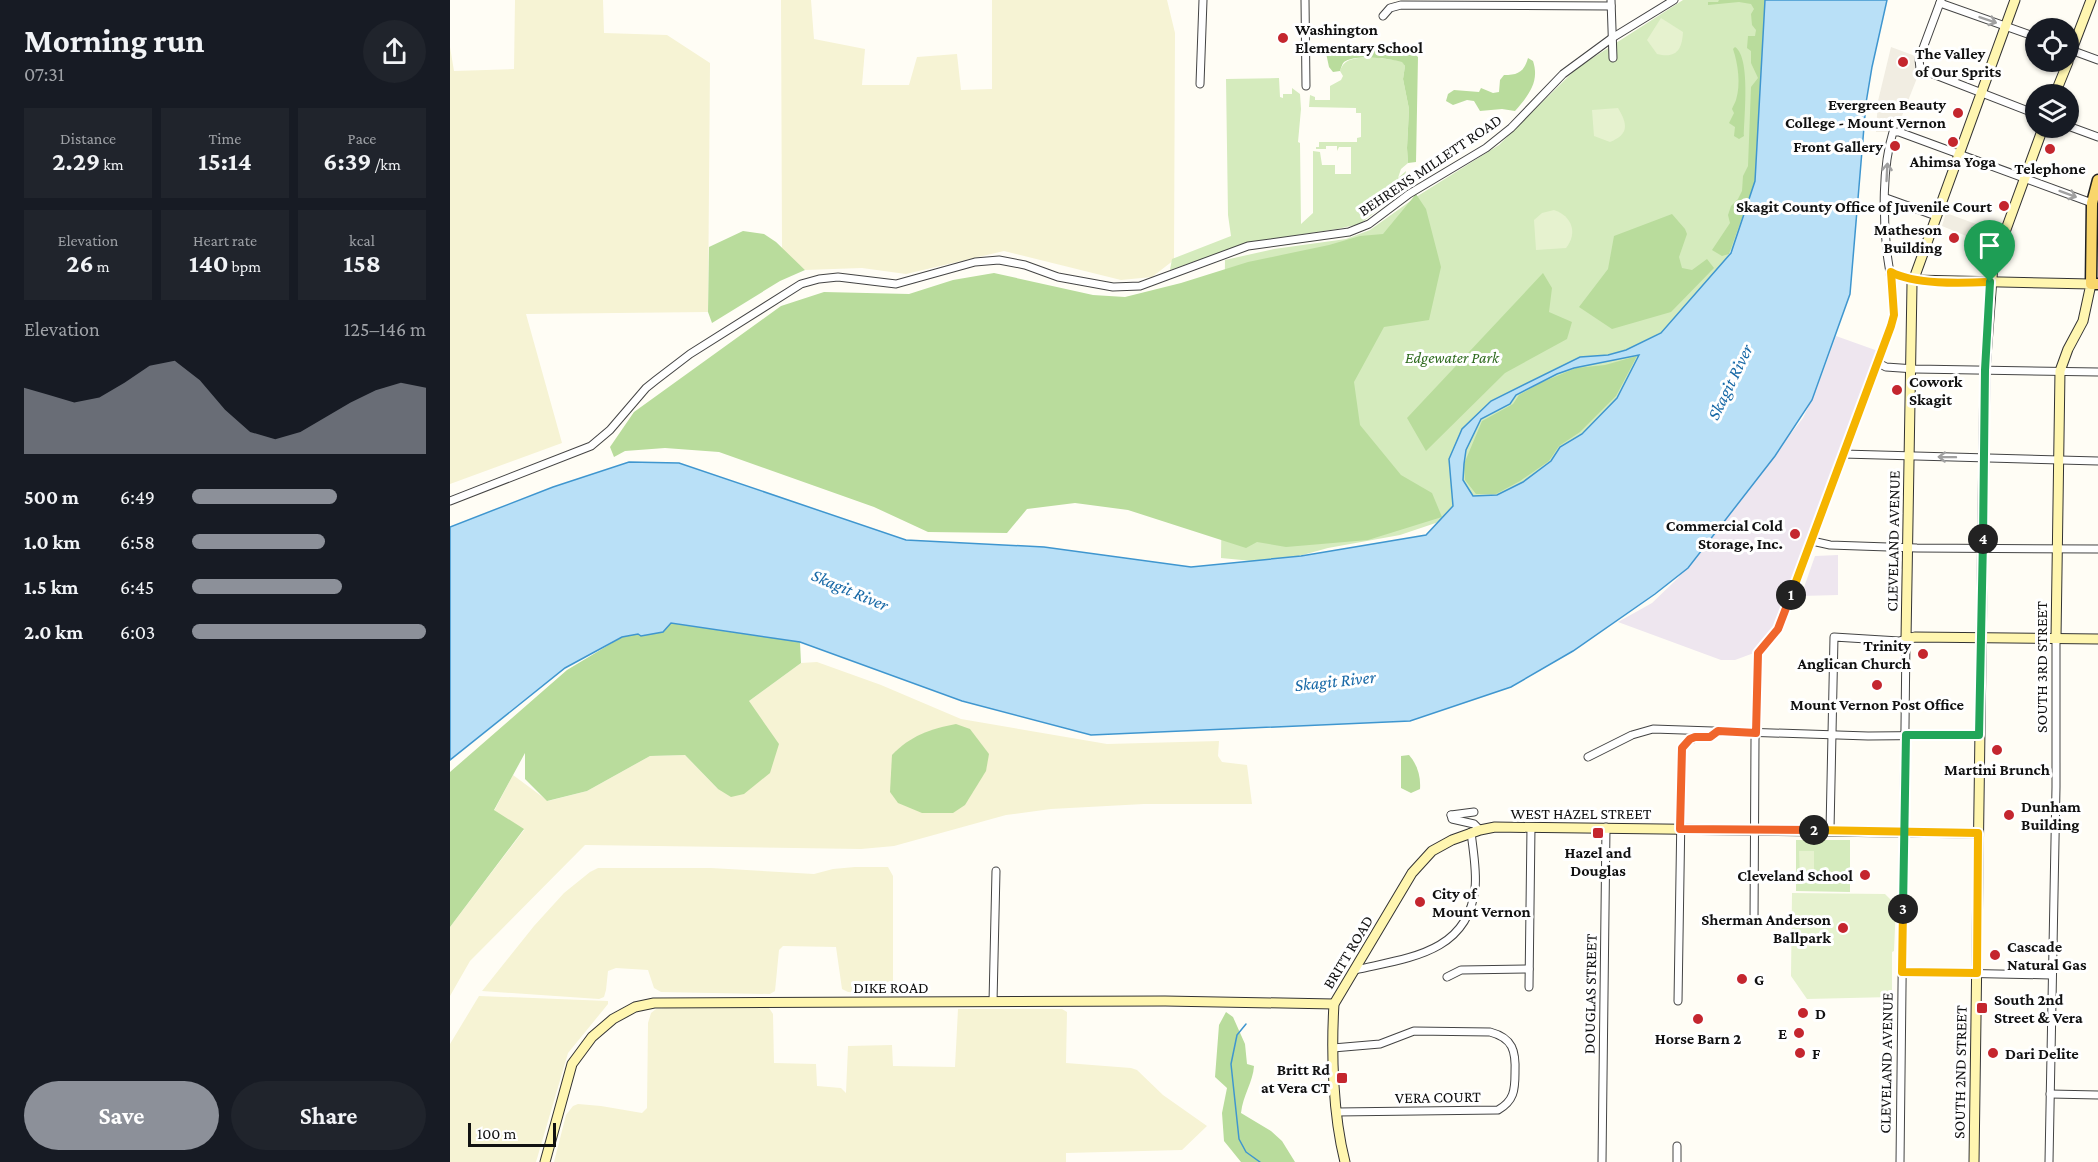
<!DOCTYPE html>
<html lang="en">
<head>
<meta charset="utf-8">
<style>
  :root { --surface:#171b24; --page:#20242c; --text:#f1f3f6; --muted:#9ea1a6; --accent:#8c9099 }
  body { margin:0; font-family:"Crimson Pro",serif; background:var(--page); color:var(--text); height:100vh; display:flex; flex-direction:column; font-size:22px; white-space:nowrap }
  * { box-sizing:border-box; margin:0 }
  p { font-size:20px; color:var(--muted) }
  .icon { flex:none; width:33px; height:33px; fill:none; stroke:currentColor; stroke-width:2; stroke-linecap:round; stroke-linejoin:round }
  .map { position:relative; flex:1; overflow:hidden }
  .drawer { display:flex; flex-direction:column; background:var(--surface); width:450px }
  .drawer>* { flex:none }
  .controls { position:absolute; left:1575px; top:18px; display:grid; gap:12px }
  .controls a { display:grid; place-items:center; width:54px; height:54px; border-radius:50%; background:var(--surface); box-shadow:0 2px 4px #0004; font-size:30px }
  .scale { position:absolute; left:18px; bottom:15px; width:88px; box-sizing:border-box; padding-left:6px; border:3px solid #111; border-top:0; font-size:16px; line-height:21px; white-space:nowrap; color:#111; -webkit-text-stroke:4px #fff; paint-order:stroke }
  .pin { position:absolute; display:grid; place-items:center; width:51px; height:51px; color:#fff; margin:-62px -26px; border-radius:50% 50% 50% 0; rotate:-45deg; box-shadow:0 0 6px #0007 }
  .pin .icon { rotate:45deg }
  .km { position:absolute; width:30px; height:30px; margin:-15px; border-radius:50%; background:#222; color:#fff; font-size:16px; line-height:30px; text-align:center }
  .round { display:grid; place-items:center; flex:none; width:63px; height:63px; border-radius:32px; background:var(--page) }
  .overview { display:flex; align-items:center; justify-content:space-between; height:102px; padding:0 24px }
  h1 { font-size:33px; font-weight:700; line-height:45px }
  .figures { display:grid; grid-template-columns:repeat(3,1fr); gap:9px; height:102px; padding:6px 24px }
  .figures div { display:grid; align-content:center; border-radius:0px; background:var(--page); text-align:center }
  .figures b { font-size:26px; font-weight:700 }
  .figures small { font-size:16px; font-weight:400 }
  .figures p { font-size:16px }
  .chart { height:168px; padding:12px 24px }
  .chart p { display:flex; justify-content:space-between }
  .chart svg { width:100%; height:108px; margin-top:6px; fill:var(--accent); opacity:.7 }
  .button { display:flex; gap:12px; margin-top:auto; padding:12px 24px }
  .button a { flex:1; height:69px; border-radius:36px; background:var(--accent); color:#fff; font-size:24px; font-weight:700; line-height:69px; text-align:center }
  .button a+a { background:var(--page); color:var(--text) }
  ul { padding:0 24px; list-style:none; font-size:20px }
  li { display:grid; grid-template-columns:96px 72px 1fr; align-items:center; height:45px }
  li i { height:15px; border-radius:8px; background:var(--accent) }
  main { display:flex; flex:1; min-height:0 }
  .map>svg:first-child { display:block }
</style>
</head>
<body>
<main>
<section class="drawer">
<div class="overview"><div><h1>Morning run</h1><p>07:31</p></div><a class="round"><svg class="icon" aria-label="share" viewBox="0 0 24 24"><path d="M12 15V3M7 8l5-5 5 5M5 13v7h14v-7"/></svg></a></div>
<div class="figures">
<div><p>Distance</p><b>2.29<small> km</small></b></div>
<div><p>Time</p><b>15:14</b></div>
<div><p>Pace</p><b>6:39<small> /km</small></b></div>
</div>
<div class="figures">
<div><p>Elevation</p><b>26<small> m</small></b></div>
<div><p>Heart rate</p><b>140<small> bpm</small></b></div>
<div><p>kcal</p><b>158</b></div>
</div>
<div class="chart"><p><span>Elevation</span>125–146 m</p>
<svg viewBox="0 0 160 44" preserveAspectRatio="none"><path d="M0 44V17L10 20L20 23L30 21L40 15L50 8L60 6L70 14L80 26L90 35L100 38L110 35L120 29L130 23L140 18L150 15L160 17V44z"/></svg>
</div>
<ul>
<li><b>500 m</b>6:49<i style="width:62%"></i></li>
<li><b>1.0 km</b>6:58<i style="width:57%"></i></li>
<li><b>1.5 km</b>6:45<i style="width:64%"></i></li>
<li><b>2.0 km</b>6:03<i style="width:100%"></i></li>
</ul>
<div class="button"><a>Save</a><a>Share</a></div>
</section>
<div class="map">
<svg width="1648" height="1162" viewBox="0 0 1648 1162">
  <rect width="100%" height="100%" fill="#fffdf5"/>
  <g fill="#eee6ef">
    <polygon points="1386,336 1428,351 1322,636 1312,650 1285,660 1271,660 1168,622 1202,603 1228,578 1353,418 1367,388"/>
    <polygon points="1388,555 1388,595 1351,596 1365,556"/>
  </g>
  <g fill="#f6f3d4">
    <polygon points="65,0 153,0 154,33 217,35 260,63 258,312 76,314 112,443 0,484 0,47 4,71 64,69"/>
    <polygon points="331,0 361,0 364,39 415,49 412,85 459,85 467,57 507,54 511,90 542,89 542,0 717,0 725,33 724,260 702,277 671,280 554,251 456,274 412,268 355,270 332,249"/>
    <polygon points="367,662 431,685 511,719 657,744 769,741 768,756 772,762 797,765 802,804 694,804 601,809 556,815 444,846 411,849 135,845 20,961 0,996 0,927 74,830 44,811 63,775 98,801 137,791 200,756 235,755 268,789 299,701 351,663"/>
    <polygon points="405,867 438,867 443,876 443,996 398,992 392,989 386,947 333,946 329,950 325,991 320,994 211,992 204,988 198,970 166,968 158,971 156,990 154,997 149,999 32,991 84,926 114,893 140,872 148,868 261,868 364,874 383,869"/>
    <polygon points="29,996 158,1001 158,1004 118,1053 86,1162 0,1162 0,1044"/>
    <polygon points="215,1008 319,1008 323,1014 324,1063 366,1064 367,1086 391,1088 396,1093 398,1046 442,1045 443,1066 505,1067 508,1009 612,1009 617,1012 616,1063 681,1068 687,1070 713,1095 757,1126 732,1150 616,1153 616,1162 104,1162 116,1115 123,1106 128,1104 151,1106 192,1113 197,1108 198,1023 201,1013 206,1009"/>
  </g>
  <g fill="#d5ebbd">
    <polygon points="1233,0 1315,0 1312,154 1305,185 1288,239 1222,347 1072,494 950,535 878,548 849,556 813,562 771,558 775,260 824,249 896,239 920,230 966,197 1049,145 1127,68"/>
    <path d="M921 57 952 61 955 66 953 79 959 109 957 148 958 163 951 169 948 178 956 171 954 186 949 189 951 192 910 224 887 229 801 242 720 270 722 259 781 236 778 215 776 79 829 78 830 97 833 98V94H842V88L850 94 851 109 848 142 850 143 851 224 863 213V151L870 152 872 165H885V174H901V147H889L887 151V146H876V149H866V147H869V142H907V138L911 137V113H906V108L859 107 860 95 865 97V100H880V86L891 80 893 76 890 71C895 56 908 59 921 57Z"/>
    <polygon points="1346,840 1400,840 1400,892 1346,891"/>
  </g>
  <g fill="#b9dc9c">
    <polygon points="1269,0 1315,0 1305,181 1279,254 1272,256 1262,250 1280,223 1278,215 1281,206 1288,199 1292,191 1293,176 1298,166 1301,87 1308,78 1301,63 1301,51 1297,48 1298,36 1305,36 1306,30 1302,25 1301,14 1304,9 1301,4 1289,2 1258,5 1258,2 1268,2"/>
    <path d="M1285 47C1301 57 1294 118 1294 136L1289 139 1284 136 1285 127 1279 123 1284 113 1282 109C1283 106 1285 103 1286 100 1291 84 1288 64 1283 49Z"/>
    <path d="M919 48 960 50 968 57 966 162 958 163 957 148 959 109 953 79 955 66 952 62C941 58 903 54 894 62 892 64 891 68 890 71L883 72 879 67 876 53C889 48 904 50 919 48Z"/>
    <path d="M1078 58 1083 61C1090 82 1078 96 1065 111L1052 109 1030 111 1024 101 1017 100 1003 105 996 101 998 94 1004 90 1029 92 1031 88 1043 93 1049 92 1050 80 1054 75C1068 75 1074 72 1078 58Z"/>
    <polygon points="966,194 976,209 991,267 979,320 934,327 904,382 910,425 951,475 982,493 992,517 918,540 836,547 807,542 796,548 678,510 625,503 577,509 557,533 478,532 424,507 269,452 215,448 175,451 164,457 160,447 184,412 331,306 374,292 459,294 503,280 544,273 643,295 675,297 731,283 798,262 879,245 910,236 933,234"/>
    <polygon points="1222,214 1235,229 1237,234 1229,257 1232,268 1242,270 1257,259 1264,268 1221,312 1162,329 1129,307 1158,269 1164,236"/>
    <polygon points="293,231 314,234 326,242 355,270 330,281 262,323 258,312 259,247"/>
    <polygon points="1093,273 1102,288 1099,312 1122,322 1117,339 1055,373 976,451 957,418"/>
    <polygon points="1187,356 1166,396 1130,432 1109,446 1099,461 1070,481 1046,494 1026,494 1015,480 1014,464 1032,421 1063,404 1069,395 1090,383 1126,368 1155,365"/>
    <polygon points="221,623 350,642 351,663 299,701 329,744 320,773 294,794 281,797 268,789 235,755 200,756 137,791 97,801 75,779 75,753 44,810 74,829 0,927 0,772 117,670 172,637"/>
    <path d="M506 724 520 729 539 754 536 771 515 805 503 813H472L448 803 440 792 442 755C460 736 480 729 506 724Z"/>
    <path d="M959 755C967 764 971 776 970 789L961 793 951 788V756Z"/>
    <path d="M776 1012 783 1017 795 1044 797 1064 804 1066C803 1082 793 1095 791 1113L821 1131 832 1141 845 1162H791L774 1141 772 1113 777 1088 765 1077 769 1025Z"/>
  </g>
  <g fill="#e6f2cf">
    <path d="M1211 18 1233 32C1232 49 1227 59 1207 54L1197 40Z"/>
    <path d="M1168 108C1177 123 1180 134 1160 142L1144 136 1142 110Z"/>
    <path d="M1104 210C1122 216 1128 233 1116 248L1086 250 1084 220 1092 213Z"/>
    <polygon points="1349,851 1364,851 1364,878 1350,878"/>
    <polygon points="1342,893 1435,894 1446,905 1444,951 1442,952 1442,997 1357,999 1341,976"/>
  </g>
  <g fill="#f1ede2">
    <polygon points="1441,47 1468,57 1467,65 1469,73 1448,126 1437,132 1426,132 1428,101"/>
    <polygon points="1496,213 1548,232 1543,247 1492,226"/>
  </g>
  <path fill="#b9e0f7" stroke="#3f96cf" stroke-width="1.5" fill-rule="evenodd" d="M1315 0H1437L1422 67 1416 103 1400 294 1362 400 1325 456 1238 568 1205 594 1123 651 1061 687 960 721 641 735 512 701 350 642 221 623 213 632 191 636 188 634 172 637 115 668 0 760V527L103 487 179 462 229 463 456 540 594 547 741 567 851 556 976 535 1003 506 999 459 1012 429 1041 401 1130 357 1158 355 1176 350 1211 333 1281 253 1305 181ZM1189 355 1167 398 1132 434 1110 447 1101 461 1073 482 1047 495 1023 496 1013 480 1014 464 1016 450 1031 419 1060 404 1066 395 1107 374 1124 368Z"/>
  <g fill="none" stroke-linecap="round" stroke-linejoin="round">
    <polyline stroke="#3f96cf" stroke-width="1.5" points="796,1024 787,1035 781,1064 789,1139 796,1152 810,1162"/>
    <g stroke="#444" stroke-width="9">
      <g id="street">
        <polyline points="855,0 856,86"/>
        <polyline points="1161,0 1163,58"/>
        <polyline points="1491,0 1469,59 1470,69 1586,114"/>
        <polyline points="1490,3 1586,37"/>
        <polyline points="933,16 940,8 951,5 1161,6"/>
        <polyline points="1618,49 1648,60"/>
        <polyline points="750,84 753,0"/>
        <polyline points="1618,126 1648,137"/>
        <polyline points="1436,198 1486,216"/>
        <polyline points="1441,272 1451,277 1464,280"/>
        <polyline points="1428,363 1436,367 1465,369 1648,372"/>
        <polyline points="1393,454 1648,461"/>
        <polyline points="0,501 141,446 160,430 196,388 206,380 240,354 351,284 369,279 388,277 446,284 525,262 549,260 575,265 608,277 663,287 690,286 798,246 899,232 919,224 959,194 1036,148 1061,128 1113,74 1162,38 1224,0"/>
        <polyline points="1362,541 1380,545 1467,548 1648,549"/>
        <polyline points="1138,757 1182,735 1203,729 1418,736 1529,735"/>
        <polyline points="1001,815 1002,819 1024,824 1030,830"/>
        <polyline points="1001,815 1024,812"/>
        <polyline points="1380,830 1384,637 1449,641 1456,639 1450,1162"/>
        <path d="M1304 923 1305 740 1308 653 1328 629 1441 326C1447 302 1440 277 1437 253 1433 217 1432 167 1443 132H1449L1642 203"/>
        <path d="M905 970C956 958 1018 954 1025 888 1027 871 1023 850 1021 832"/>
        <polyline points="1452,972 1601,975"/>
        <polyline points="997,977 1011,970 1079,969"/>
        <polyline points="1079,987 1081,827"/>
        <path d="M1228 1001 1232 748C1241 733 1255 741 1267 732"/>
        <polyline points="543,1002 546,871"/>
        <path d="M883 1048 930 1044 964 1031 1040 1032C1063 1038 1066 1051 1065 1073 1065 1090 1064 1101 1048 1110L887 1112"/>
        <polyline points="1600,1094 1648,1095"/>
        <polyline points="1152,1162 1156,827"/>
        <polyline points="1227,1162 1227,1146"/>
        <polyline points="1599,1162 1606,787 1606,638"/>
      </g>
    </g>
    <g stroke="#333" stroke-width="11">
      <g id="secondary">
        <polyline points="1565,0 1462,284 1456,639 1465,637 1648,639"/>
        <polyline points="1618,60 1641,0"/>
        <polyline points="1605,94 1618,62"/>
        <polyline points="1464,280 1641,284 1633,321 1618,349 1610,371 1606,638"/>
        <polyline points="95,1162 122,1064 142,1037 163,1019 185,1007 204,1003 715,1001 884,1004"/>
        <path d="M895 1162C883 1115 881 1053 884 1004L962 873 982 851 1002 840 1030 830 1045 827 1528 833"/>
        <polyline points="1524,1162 1535,370 1543,265 1593,128"/>
      </g>
    </g>
    <g stroke="#222" stroke-width="13">
      <polyline id="primary" points="1648,180 1642,203 1641,284 1648,284"/>
    </g>
    <use href="#street" stroke="#fff" stroke-width="7"/>
    <use href="#secondary" stroke="#fff6b0" stroke-width="9"/>
    <use href="#primary" stroke="#f9d66b" stroke-width="10"/>
  </g>
  <defs><path id="oneway-shaft" d="M-6 0H5M1.5-3L5.5 0L1.5 3" fill="none" stroke-width="1.6" stroke-linecap="round" stroke-linejoin="round" transform="scale(1.5)"/></defs>
  <g stroke="#a0a0a0">
    <use href="#oneway-shaft" transform="translate(1538 20) rotate(19)"/>
    <use href="#oneway-shaft" transform="translate(1437 172) rotate(-87)"/>
    <use href="#oneway-shaft" transform="translate(1618 194) rotate(20)"/>
    <use href="#oneway-shaft" transform="translate(1497 457) rotate(-179)"/>
  </g>
  <g fill="none" stroke-linecap="round" stroke-linejoin="round">
    <g stroke="#fff" stroke-width="12">
      <path id="split-1" d="M1341 595 1441 326 1444 315 1441 272C1465 285 1512 283 1540 282"/>
    </g>
    <g stroke="#fff" stroke-width="12">
      <polyline id="split-2" points="1341,595 1328,629 1308,653 1306,733 1268,731 1260,737 1245,737 1240,739 1232,748 1230,829 1364,830"/>
    </g>
    <g stroke="#fff" stroke-width="12">
      <polyline id="split-3" points="1364,830 1528,833 1527,973 1452,972 1453,909"/>
    </g>
    <g stroke="#fff" stroke-width="12">
      <polyline id="split-4" points="1453,909 1456,735 1529,735 1533,539"/>
    </g>
    <g stroke="#fff" stroke-width="12">
      <polyline id="split-5" points="1533,539 1535,370 1540,282"/>
    </g>
    <use href="#split-1" stroke="#f5b400" stroke-width="8"/>
    <use href="#split-2" stroke="#f0652b" stroke-width="8"/>
    <use href="#split-3" stroke="#f5b400" stroke-width="8"/>
    <use href="#split-4" stroke="#22a559" stroke-width="8"/>
    <use href="#split-5" stroke="#22a559" stroke-width="8"/>
  </g>
  <g fill="#c4262e" stroke="#fff" stroke-width="2">
    <circle cx="833" cy="38" r="6"/>
    <circle cx="1453" cy="62" r="6"/>
    <circle cx="1508" cy="113" r="6"/>
    <circle cx="1503" cy="142" r="6"/>
    <circle cx="1445" cy="146" r="6"/>
    <circle cx="1600" cy="149" r="6"/>
    <circle cx="1554" cy="206" r="6"/>
    <circle cx="1504" cy="238" r="6"/>
    <circle cx="1447" cy="390" r="6"/>
    <circle cx="1345" cy="534" r="6"/>
    <circle cx="1473" cy="654" r="6"/>
    <circle cx="1427" cy="685" r="6"/>
    <circle cx="1547" cy="750" r="6"/>
    <circle cx="1559" cy="815" r="6"/>
    <rect x="1142" y="827" width="12" height="12" rx="3"/>
    <circle cx="1415" cy="875" r="6"/>
    <circle cx="970" cy="902" r="6"/>
    <circle cx="1393" cy="928" r="6"/>
    <circle cx="1545" cy="955" r="6"/>
    <circle cx="1292" cy="979" r="6"/>
    <rect x="1526" y="1002" width="12" height="12" rx="3"/>
    <circle cx="1353" cy="1013" r="6"/>
    <circle cx="1248" cy="1019" r="6"/>
    <circle cx="1349" cy="1033" r="6"/>
    <circle cx="1350" cy="1053" r="6"/>
    <circle cx="1543" cy="1053" r="6"/>
    <rect x="886" y="1072" width="12" height="12" rx="3"/>
  </g>
  <g text-anchor="middle" dominant-baseline="central" stroke-width="6" stroke-linejoin="round" paint-order="stroke">
    <g font-size="16" font-weight="bold" fill="#111" stroke="#fff" text-anchor="start">
      <text x="845" y="29">Washington<tspan x="845" dy="18">Elementary School</tspan></text>
      <text x="1465" y="53">The Valley<tspan x="1465" dy="18">of Our Sprits</tspan></text>
      <text x="1496" y="104" text-anchor="end">Evergreen Beauty<tspan x="1496" dy="18">College - Mount Vernon</tspan></text>
      <text x="1433" y="146" text-anchor="end">Front Gallery</text>
      <text x="1503" y="161" text-anchor="middle">Ahimsa Yoga</text>
      <text x="1600" y="168" text-anchor="middle">Telephone</text>
      <text x="1542" y="206" text-anchor="end">Skagit County Office of Juvenile Court</text>
      <text x="1492" y="229" text-anchor="end">Matheson<tspan x="1492" dy="18">Building</tspan></text>
      <text x="1459" y="381">Cowork<tspan x="1459" dy="18">Skagit</tspan></text>
      <text x="1333" y="525" text-anchor="end">Commercial Cold<tspan x="1333" dy="18">Storage, Inc.</tspan></text>
      <text x="1461" y="645" text-anchor="end">Trinity<tspan x="1461" dy="18">Anglican Church</tspan></text>
      <text x="1427" y="704" text-anchor="middle">Mount Vernon Post Office</text>
      <text x="1547" y="769" text-anchor="middle">Martini Brunch</text>
      <text x="1571" y="806">Dunham<tspan x="1571" dy="18">Building</tspan></text>
      <text x="1148" y="852" text-anchor="middle">Hazel and<tspan x="1148" dy="18">Douglas</tspan></text>
      <text x="1403" y="875" text-anchor="end">Cleveland School</text>
      <text x="982" y="893">City of<tspan x="982" dy="18">Mount Vernon</tspan></text>
      <text x="1381" y="919" text-anchor="end">Sherman Anderson<tspan x="1381" dy="18">Ballpark</tspan></text>
      <text x="1557" y="946">Cascade<tspan x="1557" dy="18">Natural Gas</tspan></text>
      <text x="1304" y="979">G</text>
      <text x="1544" y="999">South 2nd<tspan x="1544" dy="18">Street &amp; Vera</tspan></text>
      <text x="1365" y="1013">D</text>
      <text x="1337" y="1033" text-anchor="end">E</text>
      <text x="1248" y="1038" text-anchor="middle">Horse Barn 2</text>
      <text x="1362" y="1053">F</text>
      <text x="1555" y="1053">Dari Delite</text>
      <text x="880" y="1069" text-anchor="end">Britt Rd<tspan x="880" dy="18">at Vera CT</tspan></text>
    </g>
    <g font-size="16" fill="#111" stroke="#fff">
      <text transform="translate(980 165) rotate(-34)">BEHRENS MILLETT ROAD</text>
      <text transform="translate(1443 541) rotate(-89)">CLEVELAND AVENUE</text>
      <text transform="translate(1591 667) rotate(-90)">SOUTH 3RD STREET</text>
      <text x="1131" y="813">WEST HAZEL STREET</text>
      <text transform="translate(898 952) rotate(-59)">BRITT ROAD</text>
      <text x="441" y="987">DIKE ROAD</text>
      <text transform="translate(1140 994) rotate(-89)">DOUGLAS STREET</text>
      <text transform="translate(1436 1063) rotate(-89)">CLEVELAND AVENUE</text>
      <text transform="translate(1510 1072) rotate(-89)">SOUTH 2ND STREET</text>
      <text transform="translate(988 1097) rotate(-1)">VERA COURT</text>
    </g>
    <g font-size="16" font-style="italic" fill="#2f6b1f" stroke="#fff">
      <text x="1002" y="357">Edgewater Park</text>
    </g>
    <g font-size="18" font-style="italic" fill="#1768a6" stroke="#fff">
      <text transform="translate(1280 382) rotate(-64)">Skagit River</text>
      <text transform="translate(400 590) rotate(23)">Skagit River</text>
      <text transform="translate(885 681) rotate(-6)">Skagit River</text>
    </g>
  </g>
</svg>
<div class="controls">
<a><svg class="icon" aria-label="locate" viewBox="0 0 24 24"><circle cx="12" cy="12" r="6"/><path d="M12 2v4M12 18v4M2 12h4M18 12h4"/></svg></a>
<a><svg class="icon" aria-label="layers" viewBox="0 0 24 24"><path d="M12 4l9 5-9 5-9-5zM3 14l9 5 9-5"/></svg></a>
</div>
<div class="scale">100 m</div>
<div class="pin" style="left:1540px;top:282px;background:#1e9e55"><svg class="icon" aria-label="arrive" viewBox="0 0 24 24"><path d="M6 21V4h12l-3 4 3 4H6"/></svg></div>
<b class="km" style="left:1341px;top:595px">1</b>
<b class="km" style="left:1364px;top:830px">2</b>
<b class="km" style="left:1453px;top:909px">3</b>
<b class="km" style="left:1533px;top:539px">4</b>
</div>
</main>
</body>
</html>
